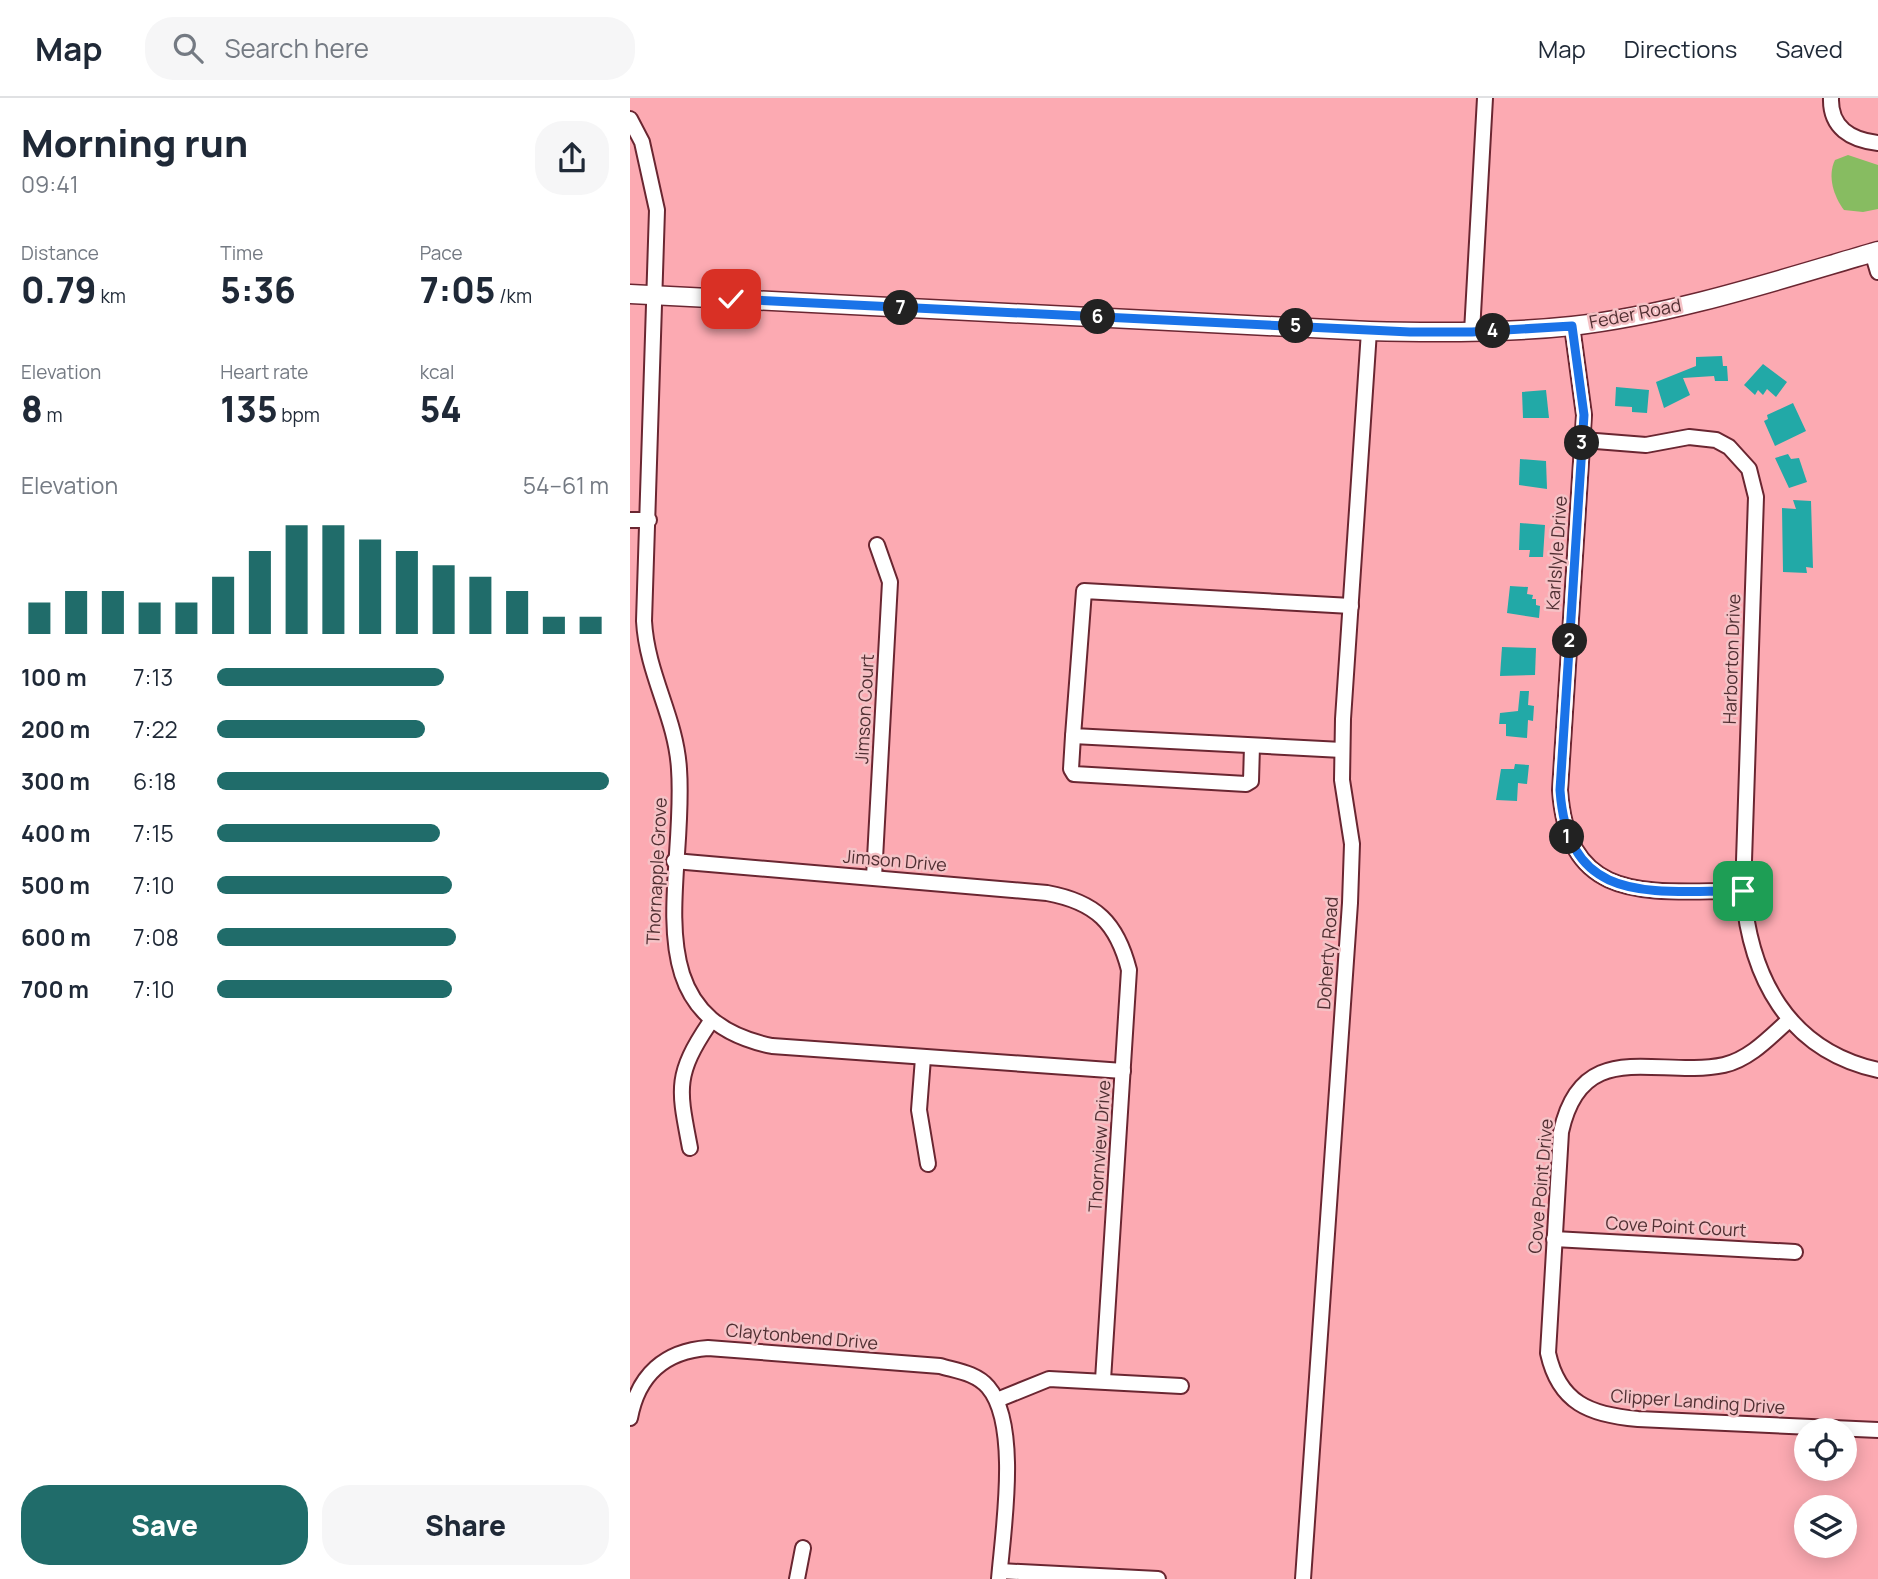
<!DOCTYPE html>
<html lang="en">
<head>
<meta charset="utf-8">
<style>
  :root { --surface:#fff; --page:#f6f6f7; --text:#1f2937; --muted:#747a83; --line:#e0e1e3; --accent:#206c6a }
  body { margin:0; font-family:Manrope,sans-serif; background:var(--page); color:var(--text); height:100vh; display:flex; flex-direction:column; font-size:26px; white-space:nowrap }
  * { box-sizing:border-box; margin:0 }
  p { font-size:23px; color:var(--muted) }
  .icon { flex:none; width:38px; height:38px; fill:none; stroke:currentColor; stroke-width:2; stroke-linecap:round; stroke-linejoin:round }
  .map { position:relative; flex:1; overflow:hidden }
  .side { display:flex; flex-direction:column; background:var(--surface); width:630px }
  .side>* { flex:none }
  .fabs { position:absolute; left:1164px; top:1320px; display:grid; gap:14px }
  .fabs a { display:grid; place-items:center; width:63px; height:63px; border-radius:50%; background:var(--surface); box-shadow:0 4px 18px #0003; font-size:35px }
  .pin { position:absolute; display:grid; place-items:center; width:60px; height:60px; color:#fff; margin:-30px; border-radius:14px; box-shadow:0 4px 10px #0006 }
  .km { position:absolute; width:35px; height:35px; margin:-18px; border-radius:50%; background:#222; color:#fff; font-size:19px; line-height:35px; text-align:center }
  .round { display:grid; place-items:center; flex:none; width:74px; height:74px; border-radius:28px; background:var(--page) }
  .headline { display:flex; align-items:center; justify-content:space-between; height:119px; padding:0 21px }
  h1 { font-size:38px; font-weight:800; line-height:52px }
  .figures { display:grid; grid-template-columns:repeat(3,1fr); gap:10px; height:119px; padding:7px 21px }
  .figures div { display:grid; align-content:center }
  .figures b { font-size:35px; font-weight:800 }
  .figures small { font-size:19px; font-weight:400 }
  .figures p { font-size:19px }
  .chart { height:196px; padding:14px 21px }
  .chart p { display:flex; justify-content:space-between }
  .chart svg { width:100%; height:126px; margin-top:7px; stroke:var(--accent); stroke-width:6 }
  .primary-button { display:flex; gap:14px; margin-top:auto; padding:14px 21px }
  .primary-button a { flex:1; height:80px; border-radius:28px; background:var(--accent); color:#fff; font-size:28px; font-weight:800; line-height:80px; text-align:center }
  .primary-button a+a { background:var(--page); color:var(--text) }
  ul { padding:0 21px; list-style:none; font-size:23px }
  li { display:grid; grid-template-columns:112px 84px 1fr; align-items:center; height:52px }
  li i { height:18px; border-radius:9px; background:var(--accent) }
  header { display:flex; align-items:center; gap:42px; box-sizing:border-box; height:98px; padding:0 35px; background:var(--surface); border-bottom:2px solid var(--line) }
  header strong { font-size:33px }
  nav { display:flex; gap:38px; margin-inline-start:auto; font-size:24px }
  .search { width:490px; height:63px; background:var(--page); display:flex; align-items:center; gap:18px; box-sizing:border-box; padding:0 24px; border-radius:28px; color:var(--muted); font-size:26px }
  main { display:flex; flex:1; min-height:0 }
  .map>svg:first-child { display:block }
</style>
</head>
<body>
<header>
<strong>Map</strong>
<div class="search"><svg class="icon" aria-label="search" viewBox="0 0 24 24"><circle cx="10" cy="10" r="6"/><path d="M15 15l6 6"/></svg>Search here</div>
<nav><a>Map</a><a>Directions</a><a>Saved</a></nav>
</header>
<main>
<section class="side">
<div class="headline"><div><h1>Morning run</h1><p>09:41</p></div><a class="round"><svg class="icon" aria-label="share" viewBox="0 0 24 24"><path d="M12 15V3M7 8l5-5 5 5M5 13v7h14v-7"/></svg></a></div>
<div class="figures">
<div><p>Distance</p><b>0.79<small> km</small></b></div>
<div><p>Time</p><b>5:36</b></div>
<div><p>Pace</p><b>7:05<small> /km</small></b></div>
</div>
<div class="figures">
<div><p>Elevation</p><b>8<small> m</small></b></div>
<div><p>Heart rate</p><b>135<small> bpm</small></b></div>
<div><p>kcal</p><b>54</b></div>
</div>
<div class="chart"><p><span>Elevation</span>54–61 m</p>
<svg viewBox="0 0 160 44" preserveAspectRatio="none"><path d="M5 44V33M15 44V29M25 44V29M35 44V33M45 44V33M55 44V24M65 44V15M75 44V6M85 44V6M95 44V11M105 44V15M115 44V20M125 44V24M135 44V29M145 44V38M155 44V38"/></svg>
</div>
<ul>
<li><b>100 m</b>7:13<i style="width:58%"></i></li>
<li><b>200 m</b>7:22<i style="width:53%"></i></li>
<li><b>300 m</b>6:18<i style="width:100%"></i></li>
<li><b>400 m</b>7:15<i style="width:57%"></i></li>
<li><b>500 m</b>7:10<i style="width:60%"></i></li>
<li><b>600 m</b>7:08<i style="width:61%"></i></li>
<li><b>700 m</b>7:10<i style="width:60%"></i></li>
</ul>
<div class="primary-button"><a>Save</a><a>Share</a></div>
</section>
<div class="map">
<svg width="1248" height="1481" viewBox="0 0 1248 1481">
  <rect width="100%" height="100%" fill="#fcaab2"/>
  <path fill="#87bc61" d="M1218 57 1248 67V111L1233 114 1214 112C1204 99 1197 78 1205 62Z"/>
  <g fill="#22a9a7">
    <polygon points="1092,258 1093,268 1097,268 1098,283 1085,283 1084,278 1053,280 1060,297 1034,310 1026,284 1066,268 1066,259"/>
    <polygon points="1133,266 1157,284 1146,299 1137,291 1133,297 1128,292 1125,297 1114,287"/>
    <polygon points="986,289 1019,292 1017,315 1002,314 1002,309 985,308"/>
    <polygon points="916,292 919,320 893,320 892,294"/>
    <polygon points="1163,305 1176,333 1145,348 1134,323 1138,321 1137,317"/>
    <polygon points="1158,356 1161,361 1169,360 1177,384 1159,390 1145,360"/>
    <polygon points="890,361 916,363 917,391 889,387"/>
    <polygon points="1163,402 1181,403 1183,470 1176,469 1177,475 1153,474 1152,410 1166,411"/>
    <polygon points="890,425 915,427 913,459 899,459 900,452 889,452"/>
    <polygon points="880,488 898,489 897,496 903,497 902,501 906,501 906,507 910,508 909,520 877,515"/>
    <polygon points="872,549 906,550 905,577 870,578"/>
    <polygon points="890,593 899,593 898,607 904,608 903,623 898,622 897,640 876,638 876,626 869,626 870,615 888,613"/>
    <polygon points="885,666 899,667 897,686 888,685 887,703 866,702 871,671 884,671"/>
  </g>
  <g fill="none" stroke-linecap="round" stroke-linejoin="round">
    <g stroke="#6a2631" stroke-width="18">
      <g id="minor">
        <path d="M1201 0C1200 30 1221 42 1248 45"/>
        <path d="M0 21 12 44 27 112 14 523C17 577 46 619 49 671 57 781 0 919 142 948L493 973"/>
        <polyline points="1242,154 1248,174"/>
        <path d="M942 228 954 317 930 692C938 810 1023 792 1113 793"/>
        <polyline points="842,234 855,0"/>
        <path d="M953 342 1016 347 1059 339 1086 342 1099 349 1119 371 1126 399 1113 793C1120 878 1157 952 1248 972"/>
        <polyline points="0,422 19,422"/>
        <polyline points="443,638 441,671 444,676 616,686 621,683 622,648"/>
        <polyline points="712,652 443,638 454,493 721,508"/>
        <path d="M44 763 417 795C466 804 487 825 499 872L473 1282"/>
        <polyline points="244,779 260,484 247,447"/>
        <path d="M1159 922C1140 939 1120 961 1094 967 1027 981 952 937 931 1034L918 1255C929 1305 960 1317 1008 1321L1248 1332"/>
        <polyline points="293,960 289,1012 298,1066"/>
        <path d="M60 1050C49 992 44 978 79 926"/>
        <polyline points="924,1141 1165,1154"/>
        <polyline points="367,1302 419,1281 551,1288"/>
        <path d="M0 1320C8 1277 35 1253 78 1250L310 1268C327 1273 346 1275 358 1289 390 1326 373 1433 369 1481"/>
        <polyline points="370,1473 528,1481"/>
        <polyline points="167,1481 173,1450"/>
        <polyline points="673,1481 720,805 722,746 712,682 713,621 739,233"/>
      </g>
    </g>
    <g stroke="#6a2631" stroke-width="21">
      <path id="major" d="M0 196 739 233C806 235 875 235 942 228 1046 216 1148 182 1248 153"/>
    </g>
    <use href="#minor" stroke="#fff" stroke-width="14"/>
    <use href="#major" stroke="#fff" stroke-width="18"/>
  </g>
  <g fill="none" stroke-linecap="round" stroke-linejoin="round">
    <g stroke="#fff" stroke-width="14">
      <path id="route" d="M101 201 780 234H842L942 228 954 317 930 692C938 810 1023 792 1113 793"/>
    </g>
    <use href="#route" stroke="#1a73e8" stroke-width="9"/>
  </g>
  <g text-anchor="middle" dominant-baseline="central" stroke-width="5" stroke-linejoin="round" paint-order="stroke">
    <g font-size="18" fill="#502f32" stroke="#f5c2c6">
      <text transform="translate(1005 215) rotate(-11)">Feder Road</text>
      <text transform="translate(926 455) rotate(-86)">Karlslyle Drive</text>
      <text transform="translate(1101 561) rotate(-88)">Harborton Drive</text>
      <text transform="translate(234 611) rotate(-87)">Jimson Court</text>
      <text transform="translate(265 762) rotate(5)">Jimson Drive</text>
      <text transform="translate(26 773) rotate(-87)">Thornapple Grove</text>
      <text transform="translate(697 855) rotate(-86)">Doherty Road</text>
      <text transform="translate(469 1048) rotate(-86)">Thornview Drive</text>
      <text transform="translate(910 1088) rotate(-85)">Cove Point Drive</text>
      <text transform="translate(1046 1128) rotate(3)">Cove Point Court</text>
      <text transform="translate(172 1238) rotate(5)">Claytonbend Drive</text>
      <text transform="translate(1068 1303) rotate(4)">Clipper Landing Drive</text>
    </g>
  </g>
</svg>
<div class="fabs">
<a><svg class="icon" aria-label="locate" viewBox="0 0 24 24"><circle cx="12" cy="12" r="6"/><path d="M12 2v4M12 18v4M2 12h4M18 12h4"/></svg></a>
<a><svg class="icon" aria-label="layers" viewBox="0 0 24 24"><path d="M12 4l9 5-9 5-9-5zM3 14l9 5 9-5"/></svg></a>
</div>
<div class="pin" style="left:1113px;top:793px;background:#1e9e55"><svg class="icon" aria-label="arrive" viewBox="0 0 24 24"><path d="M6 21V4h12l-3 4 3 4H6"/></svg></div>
<div class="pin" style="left:101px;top:201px;background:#d93025"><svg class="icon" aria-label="check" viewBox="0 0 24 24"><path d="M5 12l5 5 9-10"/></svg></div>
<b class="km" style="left:937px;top:739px">1</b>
<b class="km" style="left:940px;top:543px">2</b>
<b class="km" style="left:952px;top:345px">3</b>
<b class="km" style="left:863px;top:233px">4</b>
<b class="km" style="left:666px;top:228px">5</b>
<b class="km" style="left:468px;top:219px">6</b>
<b class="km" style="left:271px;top:210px">7</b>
</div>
</main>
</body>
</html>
